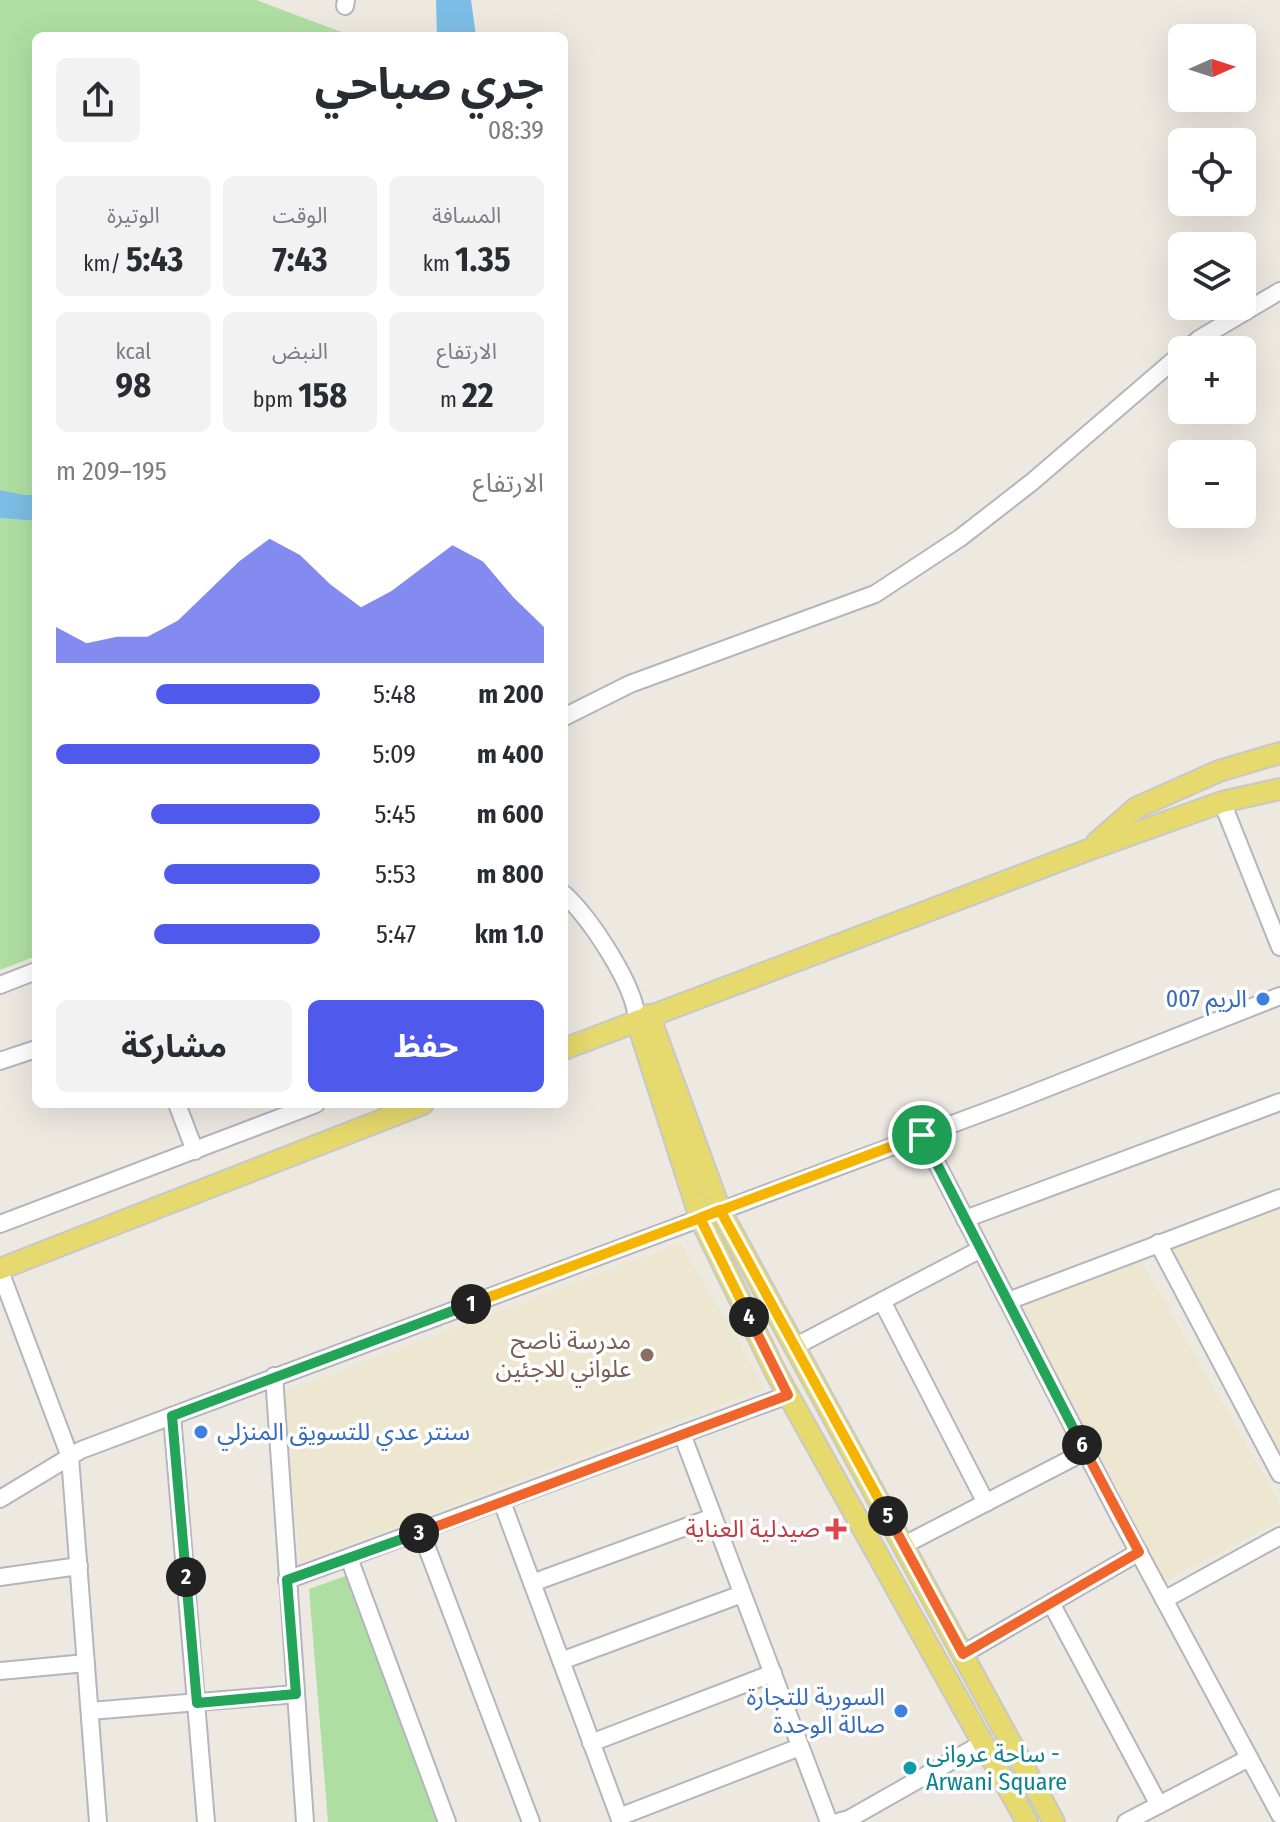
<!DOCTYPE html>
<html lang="ar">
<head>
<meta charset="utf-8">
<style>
  :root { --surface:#fff; --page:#f2f2f3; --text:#2b2b33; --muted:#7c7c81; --accent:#4f59eb }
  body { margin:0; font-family:"Fira Sans Condensed","Noto Sans Arabic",sans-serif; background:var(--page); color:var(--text); direction:rtl; height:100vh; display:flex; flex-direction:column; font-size:30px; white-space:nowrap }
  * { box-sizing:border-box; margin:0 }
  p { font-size:26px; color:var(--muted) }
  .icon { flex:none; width:44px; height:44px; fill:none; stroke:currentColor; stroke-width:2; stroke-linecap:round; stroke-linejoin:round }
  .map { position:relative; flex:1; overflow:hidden; direction:ltr }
  .details { position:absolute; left:32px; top:32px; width:536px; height:1076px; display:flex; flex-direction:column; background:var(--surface); border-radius:12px; box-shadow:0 8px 32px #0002; direction:rtl }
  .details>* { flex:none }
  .needle { width:52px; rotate:87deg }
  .buttons { position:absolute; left:1168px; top:24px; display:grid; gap:16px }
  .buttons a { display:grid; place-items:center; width:88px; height:88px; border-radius:12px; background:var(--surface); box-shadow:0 8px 32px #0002; font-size:40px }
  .pin { position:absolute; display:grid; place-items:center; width:68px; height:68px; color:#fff; margin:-34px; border:4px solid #fff; border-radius:50%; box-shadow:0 2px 8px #0007 }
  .km { position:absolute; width:40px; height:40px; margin:-20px; border-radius:50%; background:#222; color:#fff; font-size:22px; line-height:40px; text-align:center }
  .round { display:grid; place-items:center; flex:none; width:84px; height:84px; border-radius:12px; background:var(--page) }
  .overview { display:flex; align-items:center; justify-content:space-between; height:136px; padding:0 24px }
  h1 { font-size:44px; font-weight:700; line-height:60px }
  .stats { display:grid; grid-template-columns:repeat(3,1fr); gap:12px; height:136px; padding:8px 24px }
  .stats div { display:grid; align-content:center; border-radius:12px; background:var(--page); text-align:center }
  .stats b { font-size:34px; font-weight:700 }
  .stats small { font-size:22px; font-weight:400 }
  .stats p { font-size:22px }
  .chart { height:224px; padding:16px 24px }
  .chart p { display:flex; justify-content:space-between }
  .chart svg { width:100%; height:144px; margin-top:8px; fill:var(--accent); opacity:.7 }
  .button { display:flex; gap:16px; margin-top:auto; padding:16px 24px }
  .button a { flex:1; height:92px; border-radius:12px; background:var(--accent); color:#fff; font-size:32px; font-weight:700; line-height:92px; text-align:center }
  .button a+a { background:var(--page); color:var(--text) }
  ul { padding:0 24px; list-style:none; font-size:26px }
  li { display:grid; grid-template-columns:128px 96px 1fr; align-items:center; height:60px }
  li i { height:20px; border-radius:10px; background:var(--accent) }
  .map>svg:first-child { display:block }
</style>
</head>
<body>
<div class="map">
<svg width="1280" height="1822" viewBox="0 0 1280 1822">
  <rect width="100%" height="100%" fill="#ede9e1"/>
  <g fill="#ede7d2">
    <polygon points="1280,1208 1280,1457 1170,1250"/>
    <polygon points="681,1243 765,1388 300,1563 283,1392"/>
    <polygon points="1141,1261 1280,1503 1280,1521 1165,1581 1020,1306"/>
  </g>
  <g fill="#afdea2">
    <polygon points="0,0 256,0 352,36 36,36 36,495 24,496 0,490"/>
    <polygon points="0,518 36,521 36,956 0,970"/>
    <polygon points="348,1575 440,1822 328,1822 309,1589"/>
  </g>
  <g fill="#7dbde5">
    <polygon points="436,0 471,0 476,36 437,36"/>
    <polygon points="0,490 24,495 36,495 36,521 0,518"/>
  </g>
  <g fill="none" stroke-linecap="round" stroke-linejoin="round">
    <g stroke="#b4b5bf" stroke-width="20">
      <g id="minor">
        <polyline points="345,6 346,0"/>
        <polyline points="1186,350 1199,339 1280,291"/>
        <polyline points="564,717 630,684 875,594 960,538 1032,482 1182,353"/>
        <polyline points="1222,802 1280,947"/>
        <path d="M564 894C590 918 636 986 637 1021"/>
        <polyline points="0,985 36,971"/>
        <polyline points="0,1061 36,1049"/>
        <polyline points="177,1104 195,1151"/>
        <polyline points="922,1135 1117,1512 1280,1815"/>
        <polyline points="965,1219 1280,1102"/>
        <polyline points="0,1224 316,1104"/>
        <polyline points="1158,1243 1280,1474"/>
        <polyline points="0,1271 70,1457 98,1822"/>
        <polyline points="882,1301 986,1503"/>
        <polyline points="1008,1301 1280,1198"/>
        <polyline points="794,1347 981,1249"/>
        <polyline points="274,1376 305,1822"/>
        <polyline points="172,1416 206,1822"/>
        <polyline points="682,1434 829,1822"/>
        <polyline points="0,1499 81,1450 1014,1101 1280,996"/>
        <polyline points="502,1502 621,1822"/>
        <polyline points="421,1532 531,1822"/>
        <polyline points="904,1545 1086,1451"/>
        <polyline points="349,1558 447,1822"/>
        <polyline points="0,1577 79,1566"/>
        <polyline points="287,1580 788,1395"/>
        <polyline points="532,1583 713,1517"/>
        <polyline points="1164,1600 1280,1536"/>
        <polyline points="1051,1603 1159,1805"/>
        <polyline points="963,1654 1139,1552"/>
        <polyline points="561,1661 742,1594"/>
        <polyline points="0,1671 86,1663"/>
        <polyline points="90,1711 296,1694"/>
        <polyline points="591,1743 773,1673"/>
        <polyline points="619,1817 800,1747"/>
        <polyline points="838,1822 849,1819 983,1743"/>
        <polyline points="1126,1822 1249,1758"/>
      </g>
    </g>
    <g stroke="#c8c8c8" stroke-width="24">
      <g id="major">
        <polyline points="1097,842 1136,808 1219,771 1280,753"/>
        <polyline points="649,1015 720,1210 1054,1822"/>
        <polyline points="637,1021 700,1218 776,1373 1027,1822"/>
        <polyline points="564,1049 1088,850 1222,802 1280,789"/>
        <polyline points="0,1269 423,1104"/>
      </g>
    </g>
    <use href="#minor" stroke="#fff" stroke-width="16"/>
    <use href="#major" stroke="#e6d96d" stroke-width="20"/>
  </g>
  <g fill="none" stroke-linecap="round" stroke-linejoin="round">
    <g stroke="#fff" stroke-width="16">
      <polyline id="split-1" points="471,1304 922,1135"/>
    </g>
    <g stroke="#fff" stroke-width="16">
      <polyline id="split-2" points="186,1577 172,1416 471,1304"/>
    </g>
    <g stroke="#fff" stroke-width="16">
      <polyline id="split-3" points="186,1577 197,1703 296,1694 287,1580 419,1533"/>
    </g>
    <g stroke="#fff" stroke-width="16">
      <polyline id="split-4" points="419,1533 788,1395 749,1317"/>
    </g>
    <g stroke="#fff" stroke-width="16">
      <polyline id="split-5" points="749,1317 700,1218 720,1210 888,1516"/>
    </g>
    <g stroke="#fff" stroke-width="16">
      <polyline id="split-6" points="888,1516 963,1654 1139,1552 1082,1445"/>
    </g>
    <g stroke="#fff" stroke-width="16">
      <polyline id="split-7" points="922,1135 1082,1445"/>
    </g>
    <use href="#split-1" stroke="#f5b400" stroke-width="10"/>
    <use href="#split-2" stroke="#22a559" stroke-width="10"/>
    <use href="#split-3" stroke="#22a559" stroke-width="10"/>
    <use href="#split-4" stroke="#f0652b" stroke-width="10"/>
    <use href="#split-5" stroke="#f5b400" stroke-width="10"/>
    <use href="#split-6" stroke="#f0652b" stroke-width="10"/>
    <use href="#split-7" stroke="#22a559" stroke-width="10"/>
  </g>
  <g fill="#3f7fe0" stroke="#fff" stroke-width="3">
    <circle cx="1263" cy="999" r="8"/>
    <circle cx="201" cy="1432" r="8"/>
    <circle cx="901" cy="1711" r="8"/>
  </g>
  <circle fill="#8d6e63" stroke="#fff" stroke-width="3" cx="647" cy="1355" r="8"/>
  <path fill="#e0444e" stroke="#fff" stroke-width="3" d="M832 1517h8v8h8v8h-8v8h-8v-8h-8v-8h8z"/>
  <circle fill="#0f9aa8" stroke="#fff" stroke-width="3" cx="910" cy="1768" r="8"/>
  <g text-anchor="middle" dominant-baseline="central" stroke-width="7" stroke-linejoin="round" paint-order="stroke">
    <g font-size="24" fill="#366cbe" stroke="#fff" text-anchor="end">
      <text x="1247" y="999">الريم 007</text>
      <text x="217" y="1432" text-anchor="start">سنتر عدي للتسويق المنزلي</text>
      <text x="885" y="1697">السورية للتجارة<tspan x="885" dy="28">صالة الوحدة</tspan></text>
    </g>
    <g font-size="24" fill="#785e54" stroke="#fff" text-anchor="end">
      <text x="631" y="1341">مدرسة ناصح<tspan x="631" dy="28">علواني للاجئين</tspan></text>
    </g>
    <g font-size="24" fill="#be3a42" stroke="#fff" text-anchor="end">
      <text x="820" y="1529">صيدلية العناية</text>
    </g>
    <g font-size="24" fill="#0d838f" stroke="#fff" text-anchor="start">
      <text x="926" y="1754">ساحة عرواني -<tspan x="926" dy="28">Arwani Square</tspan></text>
    </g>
  </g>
</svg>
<div class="buttons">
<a><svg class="needle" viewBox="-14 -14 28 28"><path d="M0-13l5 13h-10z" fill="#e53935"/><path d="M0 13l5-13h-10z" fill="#7c7c81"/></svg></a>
<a><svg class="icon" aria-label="locate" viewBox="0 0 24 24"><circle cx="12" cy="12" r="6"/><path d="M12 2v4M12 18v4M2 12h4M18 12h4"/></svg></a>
<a><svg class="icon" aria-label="layers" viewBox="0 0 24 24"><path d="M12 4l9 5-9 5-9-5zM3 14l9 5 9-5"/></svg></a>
<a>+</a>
<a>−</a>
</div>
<div class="pin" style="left:922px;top:1135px;background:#1e9e55"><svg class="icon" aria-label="arrive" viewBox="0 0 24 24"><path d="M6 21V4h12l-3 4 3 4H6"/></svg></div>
<b class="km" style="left:471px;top:1304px">1</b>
<b class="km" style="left:186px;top:1577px">2</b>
<b class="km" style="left:419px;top:1533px">3</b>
<b class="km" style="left:749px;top:1317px">4</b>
<b class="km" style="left:888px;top:1516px">5</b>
<b class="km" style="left:1082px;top:1445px">6</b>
<section class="details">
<div class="overview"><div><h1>جري صباحي</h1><p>08:39</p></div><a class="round"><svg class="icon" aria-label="share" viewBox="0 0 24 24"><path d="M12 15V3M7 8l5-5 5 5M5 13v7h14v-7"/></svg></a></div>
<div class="stats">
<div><p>المسافة</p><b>1.35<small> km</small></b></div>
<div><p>الوقت</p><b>7:43</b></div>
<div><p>الوتيرة</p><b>5:43<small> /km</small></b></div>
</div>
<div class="stats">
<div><p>الارتفاع</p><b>22<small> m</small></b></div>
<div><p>النبض</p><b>158<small> bpm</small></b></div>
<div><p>kcal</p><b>98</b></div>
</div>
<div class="chart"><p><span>الارتفاع</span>195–209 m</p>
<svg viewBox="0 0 160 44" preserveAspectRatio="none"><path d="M0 44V33L10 38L20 36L30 36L40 31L50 22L60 13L70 6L80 11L90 20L100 27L110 22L120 15L130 8L140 13L150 24L160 33V44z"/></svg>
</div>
<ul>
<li><b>200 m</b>5:48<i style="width:62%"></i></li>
<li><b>400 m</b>5:09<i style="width:100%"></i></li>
<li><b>600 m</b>5:45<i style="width:64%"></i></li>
<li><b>800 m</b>5:53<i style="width:59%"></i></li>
<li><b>1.0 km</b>5:47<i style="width:63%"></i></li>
</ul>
<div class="button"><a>حفظ</a><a>مشاركة</a></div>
</section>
</div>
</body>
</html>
